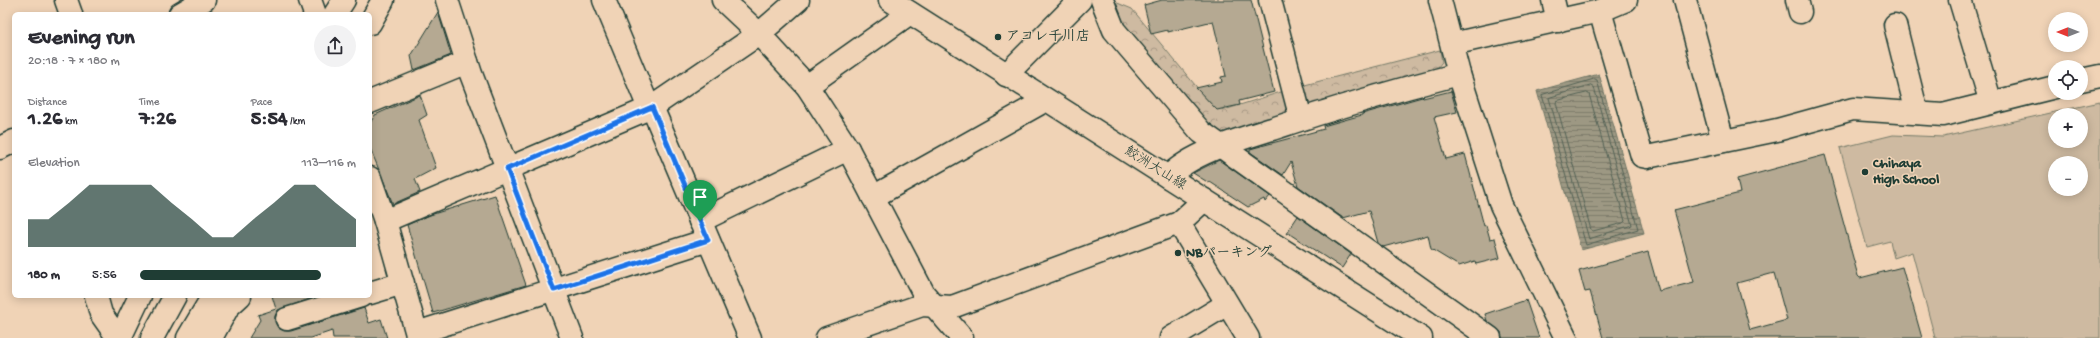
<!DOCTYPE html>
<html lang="en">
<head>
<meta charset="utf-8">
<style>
  :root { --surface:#fff; --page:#f2f2f3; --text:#2b2b33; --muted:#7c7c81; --accent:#1f3d34 }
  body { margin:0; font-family:"Gochi Hand","Klee One",sans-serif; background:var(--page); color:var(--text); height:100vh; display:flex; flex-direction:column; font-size:15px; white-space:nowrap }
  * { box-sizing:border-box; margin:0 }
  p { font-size:13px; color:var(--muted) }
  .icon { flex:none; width:22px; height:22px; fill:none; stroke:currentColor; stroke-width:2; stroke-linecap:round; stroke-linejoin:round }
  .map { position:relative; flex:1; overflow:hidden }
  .details { position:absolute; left:12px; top:12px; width:360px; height:286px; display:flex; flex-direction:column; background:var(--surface); border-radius:6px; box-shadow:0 2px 10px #0003 }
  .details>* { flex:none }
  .needle { width:26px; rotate:270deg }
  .tools { position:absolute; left:2048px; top:12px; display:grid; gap:8px }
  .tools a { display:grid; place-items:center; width:40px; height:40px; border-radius:50%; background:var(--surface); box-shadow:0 2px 10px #0003; font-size:20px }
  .pin { position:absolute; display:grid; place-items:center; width:34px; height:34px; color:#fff; margin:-41px -17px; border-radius:50% 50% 50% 0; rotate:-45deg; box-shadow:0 0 4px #0007 }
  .pin .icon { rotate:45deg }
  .round { display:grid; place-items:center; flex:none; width:42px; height:42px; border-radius:21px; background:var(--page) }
  .overview { display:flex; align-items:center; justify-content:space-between; height:68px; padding:0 16px }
  h1 { font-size:22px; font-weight:700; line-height:30px }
  .stats { display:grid; grid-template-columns:repeat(3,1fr); gap:6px; height:68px; padding:4px 16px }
  .stats div { display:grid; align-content:center }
  .stats b { font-size:20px; font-weight:700 }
  .stats small { font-size:11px; font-weight:400 }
  .stats p { font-size:11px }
  .chart { height:112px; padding:8px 16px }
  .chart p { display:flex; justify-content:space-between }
  .chart svg { width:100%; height:72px; margin-top:4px; fill:var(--accent); opacity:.7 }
  ul { padding:0 16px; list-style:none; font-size:13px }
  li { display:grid; grid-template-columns:64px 48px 1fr; align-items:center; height:30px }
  li i { height:10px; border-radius:5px; background:var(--accent) }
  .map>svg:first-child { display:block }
</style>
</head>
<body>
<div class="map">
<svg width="2100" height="338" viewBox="0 0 2100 338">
  <defs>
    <pattern id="park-crowns" width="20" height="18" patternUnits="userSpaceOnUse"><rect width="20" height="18" fill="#cebaa1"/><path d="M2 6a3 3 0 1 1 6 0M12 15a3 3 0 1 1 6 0" fill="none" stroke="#a79884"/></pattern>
    <pattern id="water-rules" width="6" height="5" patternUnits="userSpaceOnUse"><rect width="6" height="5" fill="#9d9883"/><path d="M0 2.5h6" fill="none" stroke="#7f7d6c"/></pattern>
  </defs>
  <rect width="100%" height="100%" fill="#f0d3b6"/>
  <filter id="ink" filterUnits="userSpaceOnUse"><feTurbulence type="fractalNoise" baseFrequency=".025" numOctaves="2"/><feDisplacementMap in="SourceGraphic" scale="8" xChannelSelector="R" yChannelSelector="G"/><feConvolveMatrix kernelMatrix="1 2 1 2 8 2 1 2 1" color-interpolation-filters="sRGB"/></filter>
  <g filter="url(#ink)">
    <path fill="#cebaa1" stroke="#767c6a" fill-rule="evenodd" d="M2100 102V338H1935L1912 252 1894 258 1890 241 1867 247 1840 148 1893 135 1943 137ZM2055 115H2081V141H2055ZM2055 163H2081V189H2055Z"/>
    <g fill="url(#park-crowns)" stroke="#767c6a">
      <polygon points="1115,2 1132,9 1210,103 1224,110 1284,91 1292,114 1221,136 1181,101 1123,27"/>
      <polygon points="1440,50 1442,62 1429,78 1304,110 1297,87"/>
    </g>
    <polygon fill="url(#water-rules)" stroke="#6b7463" points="1599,74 1644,233 1581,250 1537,91"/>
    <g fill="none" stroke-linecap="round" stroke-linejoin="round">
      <g stroke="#516154" stroke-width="1">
        <polygon points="1595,79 1597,80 1638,229 1586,245 1542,95"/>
        <polygon points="1591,85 1594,87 1632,225 1589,239 1549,98"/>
        <polygon points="1587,93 1589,94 1625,221 1623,223 1593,231 1591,230 1556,103 1557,101"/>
      </g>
    </g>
    <g fill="#b5a992" stroke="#1f3d34" fill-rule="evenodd">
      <polygon points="1162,0 1251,0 1274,92 1239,101 1240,105 1217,110 1196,88 1222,82 1221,77 1226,76 1213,21 1168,32 1168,30 1151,34 1144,5"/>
      <polygon points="438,12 451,55 414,70 411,56"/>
      <polygon points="1451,91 1457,112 1434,117 1446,159 1465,154 1484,226 1486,225 1490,239 1495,238 1500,258 1476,264 1475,261 1459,266 1431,249 1428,235 1383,247 1378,243 1369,211 1343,218 1298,186 1291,162 1283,175 1250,152 1250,149 1324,129 1323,126 1362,115 1362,114 1422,97 1423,98"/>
      <polygon points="420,95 427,115 419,120 436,168 415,179 420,192 393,204 370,148 370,123 375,115"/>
      <path d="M1825 155 1858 276 1860 278 1902 267 1922 338H1603L1590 291 1585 292 1579 271 1648 252 1659 291 1694 282 1674 210 1740 193 1737 179ZM1774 273 1787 320 1750 330 1737 283Z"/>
      <polygon points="1219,160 1270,196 1265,202 1264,199 1248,207 1210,182 1209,183 1193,173"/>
      <polygon points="495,195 526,285 433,313 407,225 430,215"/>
      <polygon points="1298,216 1351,254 1342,268 1288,233 1286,234"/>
      <polygon points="272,296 319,296 278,310 275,316 275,322 278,328 284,331 291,331 364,308 369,323 381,319 387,338 333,338 332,331 311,338 249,338 260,320 258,315 276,309"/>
      <polygon points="1526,300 1539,338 1502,338 1501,332 1487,321 1485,314"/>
    </g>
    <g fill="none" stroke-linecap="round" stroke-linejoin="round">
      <g stroke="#1f3d34" stroke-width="25">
        <g id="minor">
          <polyline points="66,0 71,14"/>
          <polyline points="310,0 315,14"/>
          <polyline points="447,0 471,74 572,338"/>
          <polyline points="604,0 649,108"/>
          <polyline points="723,0 759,34 807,86 848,149 924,294 962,338"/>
          <polyline points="1102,0 1114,30 1201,132 1490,338"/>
          <polyline points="1270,0 1301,119"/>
          <polyline points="1440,0 1459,74 1501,205 1566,338"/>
          <polyline points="1553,0 1558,21"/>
          <polyline points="1685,0 1723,141"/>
          <polyline points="1797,0 1800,12"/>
          <polyline points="1960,0 1991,103"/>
          <polyline points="1600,11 1642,156 1647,157 1777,130 1853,109 1943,115 2055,87"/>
          <polyline points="180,14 204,0"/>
          <polyline points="1895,25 1917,113"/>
          <polyline points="1452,44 1600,11 1626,0"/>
          <polyline points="1006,75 1080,0"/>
          <polyline points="2081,80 2100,76"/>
          <polyline points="807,86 910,13"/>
          <polyline points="370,102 467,62"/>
          <polyline points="652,107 750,338"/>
          <polyline points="0,148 14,141"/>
          <path d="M1168 177C1191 153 1240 139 1272 129 1334 108 1396 90 1459 74"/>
          <polyline points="370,178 385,221 418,338"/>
          <polyline points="873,197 1046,100"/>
          <polyline points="385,221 652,107 759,34 798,0"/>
          <polyline points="700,221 848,149"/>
          <polyline points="1179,223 1248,338"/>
          <polyline points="370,293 403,283"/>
          <polyline points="96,296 101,314 118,338"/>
          <polyline points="287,319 361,296"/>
          <polyline points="417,333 708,240"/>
          <polyline points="120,338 140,296"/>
          <polyline points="211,338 228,307 240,296"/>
          <polyline points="827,338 922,305 952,307 1179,223 1204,200"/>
          <polyline points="1171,338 1227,304"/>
        </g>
      </g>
      <g stroke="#1f3d34" stroke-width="25">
        <g id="major">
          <polyline points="890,0 1421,338"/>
          <polyline points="335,14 344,0"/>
          <polyline points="370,23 383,0"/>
          <polyline points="152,338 175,296"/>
          <polyline points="188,338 213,296"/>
        </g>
      </g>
      <use href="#minor" stroke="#f0d3b6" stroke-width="22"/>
      <use href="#major" stroke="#f0d3b6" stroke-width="22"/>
    </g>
  </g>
  <g fill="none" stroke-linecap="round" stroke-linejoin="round" filter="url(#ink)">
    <g stroke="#fff" stroke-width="8">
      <polygon id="route" points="652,107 708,240 554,290 507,169"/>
    </g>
    <use href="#route" stroke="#1a73e8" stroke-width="5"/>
  </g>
  <g fill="#1f3d34" stroke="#f0d3b6" stroke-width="1.5">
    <circle cx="998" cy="37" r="4"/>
    <circle cx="1865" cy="172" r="4"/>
    <circle cx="1178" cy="253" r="4"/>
  </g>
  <g text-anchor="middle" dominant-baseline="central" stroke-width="3" stroke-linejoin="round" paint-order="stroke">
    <g font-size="14" font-weight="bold" fill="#1f3d34" stroke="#f0d3b6" text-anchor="start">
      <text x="1006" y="37">アコレ千川店</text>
      <text x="1873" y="164">Chihaya<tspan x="1873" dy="16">High School</tspan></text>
      <text x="1186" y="253">NBパーキング</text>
    </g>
    <g font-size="14" fill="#1f3d34" stroke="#f0d3b6">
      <text transform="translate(1155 169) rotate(32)">鮫洲大山線</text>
    </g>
  </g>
</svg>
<div class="tools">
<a><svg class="needle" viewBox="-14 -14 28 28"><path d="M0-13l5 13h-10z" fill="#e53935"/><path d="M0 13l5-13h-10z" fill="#7c7c81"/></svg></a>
<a><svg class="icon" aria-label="locate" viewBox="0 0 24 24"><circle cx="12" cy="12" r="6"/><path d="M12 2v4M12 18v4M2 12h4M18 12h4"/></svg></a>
<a>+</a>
<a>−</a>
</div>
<div class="pin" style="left:700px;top:221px;background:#1e9e55"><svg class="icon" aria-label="arrive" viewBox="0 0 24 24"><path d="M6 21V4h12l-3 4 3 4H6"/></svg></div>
<section class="details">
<div class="overview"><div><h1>Evening run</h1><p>20:18 · 7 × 180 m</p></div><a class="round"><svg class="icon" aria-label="share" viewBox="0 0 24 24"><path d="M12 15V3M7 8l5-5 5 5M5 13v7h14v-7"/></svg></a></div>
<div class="stats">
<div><p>Distance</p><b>1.26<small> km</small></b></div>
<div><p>Time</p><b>7:26</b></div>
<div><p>Pace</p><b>5:54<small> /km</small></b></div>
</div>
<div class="chart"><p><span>Elevation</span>113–116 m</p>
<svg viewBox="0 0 160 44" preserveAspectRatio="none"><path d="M0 44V27L10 27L20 17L30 6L40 6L50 6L60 6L70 17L80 27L90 38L100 38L110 27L120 17L130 6L140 6L150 17L160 27V44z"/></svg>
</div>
<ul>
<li><b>180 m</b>5:56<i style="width:84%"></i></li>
</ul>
</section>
</div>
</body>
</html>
